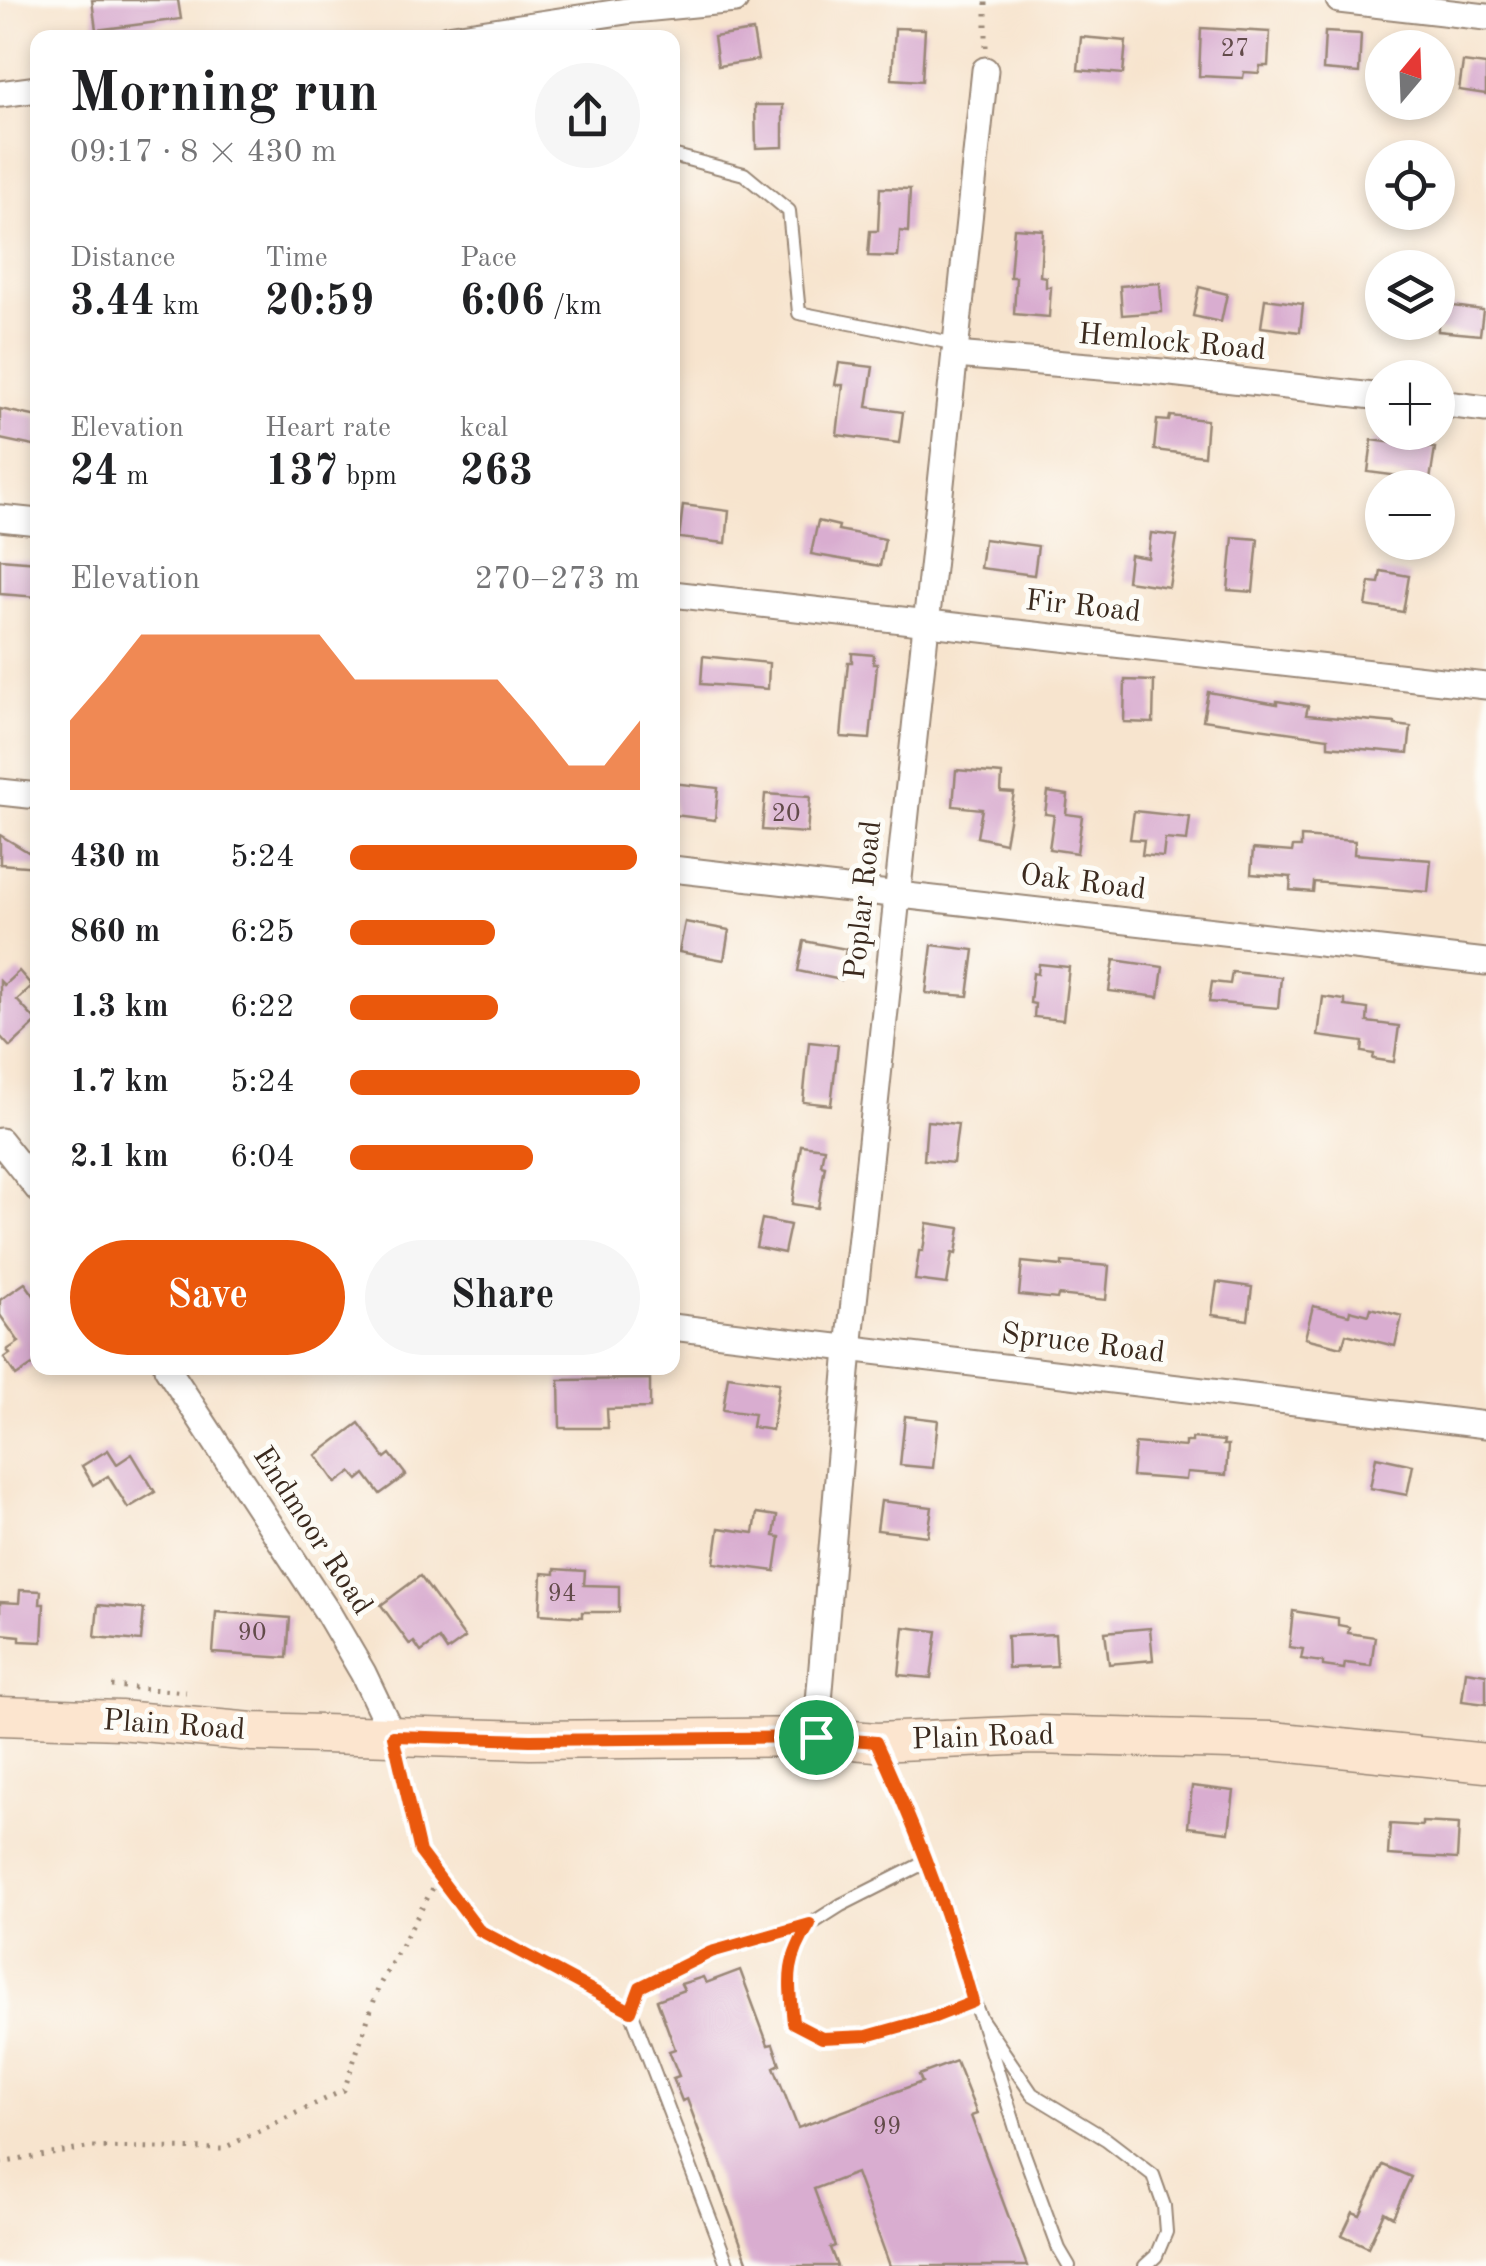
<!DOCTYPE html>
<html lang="en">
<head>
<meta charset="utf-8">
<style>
  :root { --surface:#fff; --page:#f6f6f6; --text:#202124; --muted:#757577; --accent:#ea580c }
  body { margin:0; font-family:"Old Standard TT",serif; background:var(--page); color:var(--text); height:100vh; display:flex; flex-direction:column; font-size:38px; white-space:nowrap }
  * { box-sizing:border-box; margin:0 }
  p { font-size:32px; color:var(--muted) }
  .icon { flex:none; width:55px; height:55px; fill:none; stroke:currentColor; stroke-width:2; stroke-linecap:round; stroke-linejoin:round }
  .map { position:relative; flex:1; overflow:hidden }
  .sheet { position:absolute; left:30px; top:30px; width:650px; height:1345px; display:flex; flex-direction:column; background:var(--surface); border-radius:20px; box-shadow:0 5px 15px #0003 }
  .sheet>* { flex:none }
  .needle { width:65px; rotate:19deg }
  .controls { position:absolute; left:1365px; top:30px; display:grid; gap:20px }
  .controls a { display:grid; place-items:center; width:90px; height:90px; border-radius:50%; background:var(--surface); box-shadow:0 5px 15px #0003; font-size:50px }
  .pin { position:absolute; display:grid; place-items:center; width:85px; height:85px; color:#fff; margin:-42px; border:5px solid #fff; border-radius:50%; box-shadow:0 2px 10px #0007 }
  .round { display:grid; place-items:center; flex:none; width:105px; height:105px; border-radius:52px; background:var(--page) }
  .overview { display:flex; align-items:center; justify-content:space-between; height:170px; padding:0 40px }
  h1 { font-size:55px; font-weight:700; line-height:75px }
  .stats { display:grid; grid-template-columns:repeat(3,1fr); gap:15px; height:170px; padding:10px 40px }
  .stats div { display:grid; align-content:center }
  .stats b { font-size:42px; font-weight:700 }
  .stats small { font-size:28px; font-weight:400 }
  .stats p { font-size:28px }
  .chart { height:280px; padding:20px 40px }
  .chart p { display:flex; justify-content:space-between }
  .chart svg { width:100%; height:180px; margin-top:10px; fill:var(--accent); opacity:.7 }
  .cta { display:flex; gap:20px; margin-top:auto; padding:20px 40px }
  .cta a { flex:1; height:115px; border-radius:60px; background:var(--accent); color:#fff; font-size:40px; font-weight:700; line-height:115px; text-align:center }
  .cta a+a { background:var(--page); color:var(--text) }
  ul { padding:0 40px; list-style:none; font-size:32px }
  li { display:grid; grid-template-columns:160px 120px 1fr; align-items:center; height:75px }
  li i { height:25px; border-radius:12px; background:var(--accent) }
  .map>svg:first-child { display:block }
</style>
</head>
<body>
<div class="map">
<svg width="1486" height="2266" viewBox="0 0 1486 2266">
  <rect width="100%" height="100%" fill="#fdfcf7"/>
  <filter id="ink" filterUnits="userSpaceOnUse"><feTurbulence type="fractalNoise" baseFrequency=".01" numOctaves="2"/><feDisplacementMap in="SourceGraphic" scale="20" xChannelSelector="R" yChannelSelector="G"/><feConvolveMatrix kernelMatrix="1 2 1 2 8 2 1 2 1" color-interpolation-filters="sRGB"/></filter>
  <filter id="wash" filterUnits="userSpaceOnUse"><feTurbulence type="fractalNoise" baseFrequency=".0048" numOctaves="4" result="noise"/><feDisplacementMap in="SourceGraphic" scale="40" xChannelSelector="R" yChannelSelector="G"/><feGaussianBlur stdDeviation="2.25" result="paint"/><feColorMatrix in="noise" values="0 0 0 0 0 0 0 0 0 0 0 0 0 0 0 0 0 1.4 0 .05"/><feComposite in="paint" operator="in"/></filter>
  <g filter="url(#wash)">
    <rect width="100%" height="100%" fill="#f7e4ce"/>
    <g id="blocks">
      <g fill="#d9add0">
        <polygon points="92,0 178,0 181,19 96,30"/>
        <polygon points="895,28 925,29 922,81 892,79"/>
        <polygon points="1201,28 1270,32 1268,66 1260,66 1259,73 1244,72 1243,78 1199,76"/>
        <polygon points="753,31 758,60 718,66 714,37"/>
        <polygon points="1325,32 1361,34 1359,73 1323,70"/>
        <polygon points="1081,37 1126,41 1123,74 1078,70"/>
        <polygon points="1463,62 1486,65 1486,94 1459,90"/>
        <polygon points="755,105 783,105 783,147 756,148"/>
        <polygon points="880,188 910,189 908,232 900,231 898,257 868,256 870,231 878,231"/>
        <polygon points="1014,228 1043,230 1040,276 1046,277 1046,287 1051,287 1049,317 1014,314 1016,277 1010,277"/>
        <polygon points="1160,283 1162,312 1122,315 1120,286"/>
        <polygon points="1199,287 1227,294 1221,322 1193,316"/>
        <polygon points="1265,299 1303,304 1300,332 1261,327"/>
        <polygon points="1453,306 1483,310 1480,335 1438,331 1438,307 1452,308"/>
        <polygon points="839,363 873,367 867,407 903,412 899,443 837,435 843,385 835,385"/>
        <polygon points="0,409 38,417 38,447 0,439"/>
        <polygon points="1170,416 1207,420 1204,456 1154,450 1157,420 1169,421"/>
        <polygon points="1372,440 1435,448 1430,480 1368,472"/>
        <polygon points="683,505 729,511 726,543 679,538"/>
        <polygon points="818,521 839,526 838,530 885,539 880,566 811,554"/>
        <polygon points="1151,533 1177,536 1169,587 1127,581 1130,555 1148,558"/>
        <polygon points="1233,537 1258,539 1253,592 1228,590"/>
        <polygon points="984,539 1038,546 1034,575 980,568"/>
        <polygon points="0,559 38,562 38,597 0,594"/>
        <polygon points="1381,571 1409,576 1403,612 1366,606 1370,582 1379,583"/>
        <polygon points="852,653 874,655 873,664 877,664 870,739 841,737 848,662 852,662"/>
        <polygon points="703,656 769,663 768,689 701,684"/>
        <polygon points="1125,680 1154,681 1153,723 1124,722"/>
        <polygon points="1208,692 1277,704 1277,701 1308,706 1306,715 1395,723 1395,725 1411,727 1408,753 1328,746 1328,738 1203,720"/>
        <polygon points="956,770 1002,774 1001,792 1014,793 1005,843 977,837 982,809 953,806"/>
        <polygon points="672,783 718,788 715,820 674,815"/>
        <polygon points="1048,792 1068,795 1066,814 1082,816 1077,853 1049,849 1054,815 1045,814"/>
        <polygon points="765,794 810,797 807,833 762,830"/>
        <polygon points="1134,811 1190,817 1187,841 1165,839 1163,857 1142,855 1144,840 1130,839"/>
        <polygon points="0,835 38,858 38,867 0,864"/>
        <polygon points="1301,837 1355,841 1354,854 1431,860 1428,892 1314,882 1313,892 1290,890 1291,877 1251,874 1253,849 1292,852 1293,847 1301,847"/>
        <polygon points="685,922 729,930 724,960 679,952"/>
        <polygon points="804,941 846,949 841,980 798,971"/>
        <polygon points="932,945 974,950 968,996 926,993"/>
        <polygon points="1114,960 1163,967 1159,997 1109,991"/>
        <polygon points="1039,964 1069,967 1063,1020 1034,1017 1035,1004 1030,1003 1033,973 1038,974"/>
        <polygon points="19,971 32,986 17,1000 37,1022 10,1047 0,1036 0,981 4,985"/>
        <polygon points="1232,972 1281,977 1278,1008 1209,1002 1212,982 1230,984"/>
        <polygon points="1323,997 1345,1000 1345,1006 1368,1009 1367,1022 1399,1026 1394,1062 1373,1059 1374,1054 1362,1052 1363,1042 1318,1036"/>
        <polygon points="809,1042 838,1045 831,1105 803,1102"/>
        <polygon points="927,1121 958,1124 953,1163 924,1160"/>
        <polygon points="801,1145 824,1148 821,1165 825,1166 818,1208 792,1204"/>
        <polygon points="762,1219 790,1225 784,1253 756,1247"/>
        <polygon points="927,1223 960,1228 956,1254 952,1253 947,1284 915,1280 919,1251 923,1251"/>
        <polygon points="1022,1262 1062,1266 1062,1262 1109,1266 1106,1300 1058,1295 1057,1299 1019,1295"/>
        <polygon points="1217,1282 1252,1287 1248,1320 1212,1315"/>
        <polygon points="25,1283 38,1301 38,1369 34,1364 16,1376 4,1358 10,1354 7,1350 19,1342 0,1315 0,1300"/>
        <polygon points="1313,1306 1349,1315 1350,1310 1369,1315 1371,1308 1402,1316 1395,1346 1346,1334 1342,1347 1305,1338"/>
        <polygon points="728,1376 779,1383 772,1430 752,1427 754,1414 723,1410"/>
        <polygon points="650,1379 650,1408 607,1409 608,1428 560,1428 559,1380"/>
        <polygon points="905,1416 938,1420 933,1468 900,1465"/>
        <polygon points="359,1423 385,1458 390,1454 406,1475 380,1494 365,1474 358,1480 351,1472 336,1483 316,1455"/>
        <polygon points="1192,1438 1224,1441 1223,1445 1228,1445 1226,1475 1187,1472 1186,1480 1132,1476 1135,1443 1185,1447 1185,1442 1192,1442"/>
        <polygon points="108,1450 117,1464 132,1454 155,1492 128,1508 108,1476 93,1485 82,1466"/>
        <polygon points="1376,1457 1413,1465 1407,1495 1370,1488"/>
        <polygon points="881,1501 932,1507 928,1536 877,1530"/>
        <polygon points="757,1513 777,1516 774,1536 780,1537 775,1571 714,1563 719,1528 754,1533"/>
        <polygon points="555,1569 585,1571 584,1585 619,1586 619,1612 582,1612 582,1617 540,1614 542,1573 555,1574"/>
        <polygon points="420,1576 465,1638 447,1651 439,1639 421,1652 414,1642 410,1645 381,1605"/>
        <polygon points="20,1590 41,1591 40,1604 44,1604 42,1642 20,1641 20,1636 0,1634 0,1602 19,1603"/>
        <polygon points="98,1605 144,1609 141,1641 95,1637"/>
        <polygon points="1293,1611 1338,1618 1338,1625 1349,1627 1348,1633 1375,1637 1371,1666 1345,1663 1344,1669 1323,1666 1323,1662 1301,1659 1303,1649 1289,1647"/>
        <polygon points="216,1612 290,1618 287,1658 213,1653"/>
        <polygon points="904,1627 937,1631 931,1678 899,1675"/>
        <polygon points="1150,1628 1153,1660 1109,1664 1105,1632"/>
        <polygon points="1055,1634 1057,1666 1008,1668 1007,1636"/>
        <polygon points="1466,1671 1486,1674 1486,1704 1462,1701"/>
        <polygon points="1192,1786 1234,1791 1229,1832 1188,1827"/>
        <polygon points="1422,1822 1459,1824 1457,1859 1388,1855 1390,1824 1422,1826"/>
        <polygon points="740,1970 768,2045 773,2044 780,2064 774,2067 798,2128 922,2082 919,2075 956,2061 977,2114 971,2116 1027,2266 890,2266 856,2173 814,2189 835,2246 830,2248 837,2266 749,2266 687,2099 682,2101 673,2078 679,2076 669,2051 675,2049 657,2000 684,1990 681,1984 703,1977 706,1983"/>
        <polygon points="1383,2165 1411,2177 1393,2217 1384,2212 1368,2247 1342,2235 1353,2212 1360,2215"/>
      </g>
    </g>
  </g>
  <g filter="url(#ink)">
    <use href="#blocks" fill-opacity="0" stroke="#998776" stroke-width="2.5"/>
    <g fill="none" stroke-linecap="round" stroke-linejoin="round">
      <g stroke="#998776" stroke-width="16">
        <g id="service">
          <polyline points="672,155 744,174 789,211 799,313 957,344"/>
          <path d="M878 1746C908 1811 933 1878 957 1945 965 1970 969 1995 981 2019"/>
          <polyline points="926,1862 841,1905 811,1924 796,1947 789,1979 793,2023 822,2038 867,2036 935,2017 973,2002"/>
          <polyline points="728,2266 631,2011 639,1987 711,1952 811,1924"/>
          <polyline points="1069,2266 1059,2249 1023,2151 981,2019 1032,2094 1106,2139 1153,2175 1164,2206 1166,2232 1156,2256 1145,2266"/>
        </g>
      </g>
      <g stroke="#998776" stroke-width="29">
        <g id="minor">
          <polyline points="1339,0 1486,17"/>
          <polyline points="447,38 633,10 735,0"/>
          <polyline points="0,94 38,89"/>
          <polyline points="955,355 1162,372 1382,397"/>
          <polyline points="1438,403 1486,409"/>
          <polyline points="0,518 38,522"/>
          <polyline points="672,594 1486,686"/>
          <polyline points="0,792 38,796"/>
          <polyline points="672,869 1486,962"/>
          <polyline points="0,1141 38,1189"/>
          <polyline points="672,1327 1486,1425"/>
          <polyline points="167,1368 328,1613 363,1673 393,1736"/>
          <polyline points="816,1737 849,1349 985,70"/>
        </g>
      </g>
      <g stroke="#998776" stroke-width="41">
        <polyline id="secondary" points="0,1716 120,1720 253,1732 530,1740 816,1737 876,1742 1034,1735 1272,1741 1486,1763"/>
      </g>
      <g stroke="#998776" stroke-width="5" stroke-dasharray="2.5 8" stroke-linecap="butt">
        <polyline points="986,47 986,0"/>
        <polyline points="112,1686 186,1692"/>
        <polyline points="400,1768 419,1852 479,1930 616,2003"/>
        <polyline points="0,2163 92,2147 222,2149 344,2090 379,1986 439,1877"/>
      </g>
      <use href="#service" stroke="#fff" stroke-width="12"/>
      <use href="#minor" stroke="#fff" stroke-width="25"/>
      <use href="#secondary" stroke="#fce5cf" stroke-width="38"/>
    </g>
  </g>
  <g fill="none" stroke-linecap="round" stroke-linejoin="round" filter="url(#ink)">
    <g stroke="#fff" stroke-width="20">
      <path id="route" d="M393 1736 530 1740 816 1737 876 1742C915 1826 948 1913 973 2002L935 2017 867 2036 822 2038 793 2023C789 1979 785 1963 810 1924L711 1952 640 1987 631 2011 479 1930 420 1852Z"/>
    </g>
    <use href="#route" stroke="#ea580c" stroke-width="12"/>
  </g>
  <g text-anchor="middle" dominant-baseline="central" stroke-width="10" stroke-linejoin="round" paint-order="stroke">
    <g font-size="25" fill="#624b4a">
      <text x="1235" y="49">27</text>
      <text x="786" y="814">20</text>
      <text x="562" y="1594">94</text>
      <text x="252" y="1633">90</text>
      <text x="887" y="2127">99</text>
    </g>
    <g font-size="30" fill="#3b2a1e" stroke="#fdfcf7">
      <text transform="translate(1172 343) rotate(5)">Hemlock Road</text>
      <text transform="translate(1083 607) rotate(6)">Fir Road</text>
      <text transform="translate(1083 883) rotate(7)">Oak Road</text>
      <text transform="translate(864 900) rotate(-84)">Poplar Road</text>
      <text transform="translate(1083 1344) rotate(7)">Spruce Road</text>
      <text transform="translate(312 1531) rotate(57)">Endmoor Road</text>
      <text transform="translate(174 1726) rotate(4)">Plain Road</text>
      <text transform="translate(983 1738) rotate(-2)">Plain Road</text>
    </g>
  </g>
</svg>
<div class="controls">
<a><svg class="needle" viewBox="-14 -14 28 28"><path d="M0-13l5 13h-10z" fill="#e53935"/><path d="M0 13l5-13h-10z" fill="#757577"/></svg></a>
<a><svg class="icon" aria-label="locate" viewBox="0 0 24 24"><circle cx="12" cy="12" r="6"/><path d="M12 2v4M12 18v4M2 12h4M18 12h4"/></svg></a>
<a><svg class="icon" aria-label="layers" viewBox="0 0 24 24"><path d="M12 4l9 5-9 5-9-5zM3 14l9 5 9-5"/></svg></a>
<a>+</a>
<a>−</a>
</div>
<div class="pin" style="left:816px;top:1737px;background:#1e9e55"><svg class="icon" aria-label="arrive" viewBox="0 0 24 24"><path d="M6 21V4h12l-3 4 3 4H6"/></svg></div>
<section class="sheet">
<div class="overview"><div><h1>Morning run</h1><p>09:17 · 8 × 430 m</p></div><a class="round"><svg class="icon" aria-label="share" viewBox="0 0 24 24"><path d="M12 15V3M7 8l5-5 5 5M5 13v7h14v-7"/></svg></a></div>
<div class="stats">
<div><p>Distance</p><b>3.44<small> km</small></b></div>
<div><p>Time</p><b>20:59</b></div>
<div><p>Pace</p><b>6:06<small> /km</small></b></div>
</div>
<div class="stats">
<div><p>Elevation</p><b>24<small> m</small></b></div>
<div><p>Heart rate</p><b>137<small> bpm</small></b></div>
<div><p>kcal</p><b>263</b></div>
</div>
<div class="chart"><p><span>Elevation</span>270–273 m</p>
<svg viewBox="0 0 160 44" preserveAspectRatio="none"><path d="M0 44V27L10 17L20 6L30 6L40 6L50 6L60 6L70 6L80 17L90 17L100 17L110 17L120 17L130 27L140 38L150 38L160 27V44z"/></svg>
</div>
<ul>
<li><b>430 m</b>5:24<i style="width:99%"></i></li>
<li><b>860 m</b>6:25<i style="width:50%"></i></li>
<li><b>1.3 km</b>6:22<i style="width:51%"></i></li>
<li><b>1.7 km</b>5:24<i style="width:100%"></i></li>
<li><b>2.1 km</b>6:04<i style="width:63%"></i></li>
</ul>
<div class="cta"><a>Save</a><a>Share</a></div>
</section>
</div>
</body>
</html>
